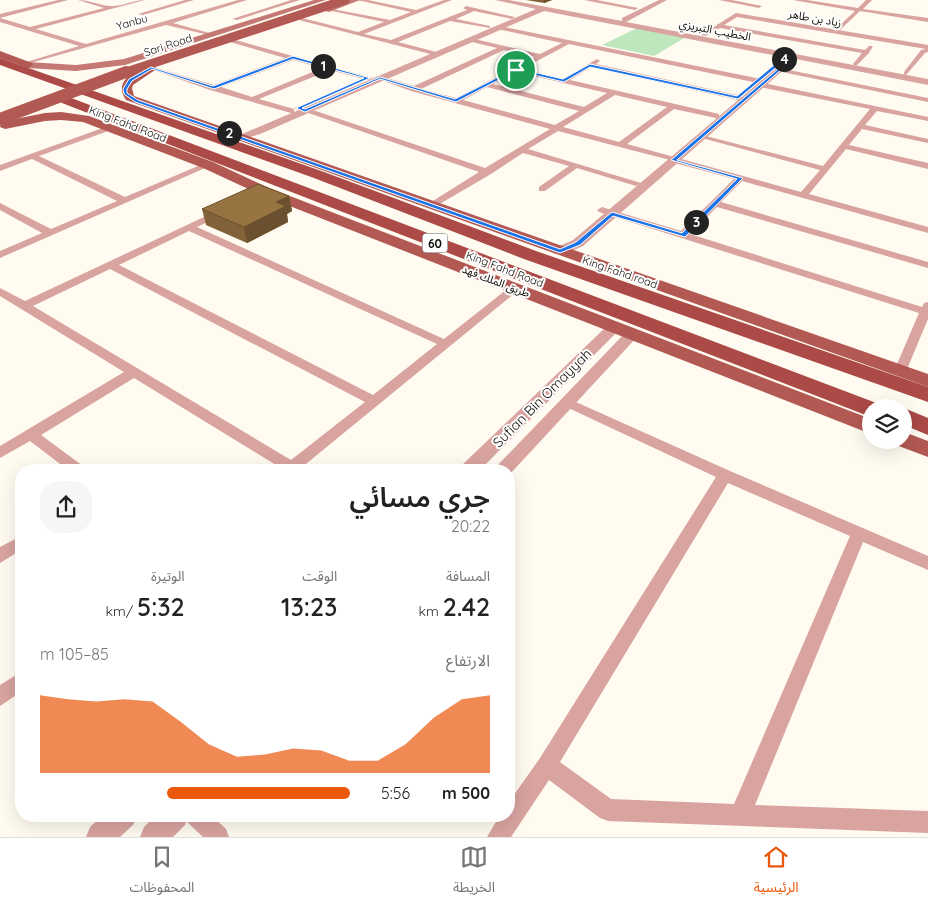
<!DOCTYPE html>
<html lang="ar">
<head>
<meta charset="utf-8">
<style>
  :root { --surface:#fff; --page:#f6f6f6; --text:#222; --muted:#767676; --line:#e0e0e0; --accent:#ea580c }
  body { margin:0; font-family:Quicksand,"Noto Sans Arabic",sans-serif; background:var(--page); color:var(--text); direction:rtl; height:100vh; display:flex; flex-direction:column; font-size:19px; white-space:nowrap }
  * { box-sizing:border-box; margin:0 }
  p { font-size:16px; color:var(--muted) }
  .icon { flex:none; width:28px; height:28px; fill:none; stroke:currentColor; stroke-width:2; stroke-linecap:round; stroke-linejoin:round }
  .map { position:relative; flex:1; overflow:hidden; direction:ltr }
  .drawer { position:absolute; left:15px; top:464px; width:500px; height:358px; display:flex; flex-direction:column; background:var(--surface); border-radius:20px; box-shadow:0 5px 20px #0002; direction:rtl }
  .drawer>* { flex:none }
  .tools { position:absolute; left:862px; top:399px; display:grid; gap:10px }
  .tools a { display:grid; place-items:center; width:50px; height:50px; border-radius:50%; background:var(--surface); box-shadow:0 5px 20px #0002; font-size:25px }
  .pin { position:absolute; display:grid; place-items:center; width:42px; height:42px; color:#fff; margin:-21px; border:2px solid #fff; border-radius:50%; box-shadow:0 1px 5px #0007 }
  .km { position:absolute; width:25px; height:25px; margin:-12px; border-radius:50%; background:#222; color:#fff; font-size:14px; line-height:25px; text-align:center }
  .round { display:grid; place-items:center; flex:none; width:52px; height:52px; border-radius:20px; background:var(--page) }
  .overview { display:flex; align-items:center; justify-content:space-between; height:85px; padding:0 25px }
  h1 { font-size:28px; font-weight:600; line-height:38px }
  .stats { display:grid; grid-template-columns:repeat(3,1fr); gap:8px; height:85px; padding:5px 25px }
  .stats div { display:grid; align-content:center }
  .stats b { font-size:25px; font-weight:600 }
  .stats small { font-size:14px; font-weight:400 }
  .stats p { font-size:14px }
  .chart { height:140px; padding:10px 25px }
  .chart p { display:flex; justify-content:space-between }
  .chart svg { width:100%; height:90px; margin-top:5px; fill:var(--accent); opacity:.7 }
  ul { padding:0 25px; list-style:none; font-size:16px }
  li { display:grid; grid-template-columns:80px 60px 1fr; align-items:center; height:38px }
  li i { height:12px; border-radius:6px; background:var(--accent) }
  .tab-bar { display:flex; justify-content:space-around; align-items:center; height:70px; border-top:1px solid var(--line); background:var(--surface); font-size:14px; color:var(--muted) }
  .tab-bar a { display:grid; justify-items:center; gap:2px }
  .tab-bar .on { color:var(--accent) }
  .map>svg:first-child { display:block }
</style>
</head>
<body>
<div class="map">
<svg width="928" height="837" viewBox="0 0 928 837">
  <rect width="100%" height="100%" fill="#fffbf1"/>
  <polygon fill="#bfe7be" points="637,28 686,37 654,56 602,45"/>
  <g fill="none" stroke-linecap="round" stroke-linejoin="round">
    <g fill="#d9a4a0" fill-rule="evenodd">
      <polygon points="58,0 68,0 0,18 0,14"/>
      <path d="M78 0C89 0 99 5 110 6 121 7 133 0 145 0L36 29 86 44 238 0H247L173 23 213 34V36L166 25 23 65V63L79 46 0 22V18L30 27 104 8Z"/>
      <polygon points="185,0 194,0 143,15 138,14"/>
      <polygon points="291,0 300,0 237,20 232,19"/>
      <polygon points="357,0 368,0 416,10 444,0 452,0 364,34 391,40 467,10 463,8 466,6 515,17 512,19 474,11 456,19 490,26 490,28 450,21 398,42 440,53 441,54 438,56 295,19 298,17 358,32 384,22 327,10 327,8 390,20 411,12"/>
      <polygon points="584,0 597,0 638,8 635,10"/>
      <polygon points="719,0 732,0 762,6 759,8"/>
      <polygon points="793,0 807,0 858,8 866,0 872,0 863,9 928,18 928,22 860,11 840,30 838,27 855,11"/>
      <polygon points="736,13 928,45 928,52 925,53 906,75 904,74 904,72 921,50 926,49 737,17 724,25 865,50 869,46 873,46 869,53 856,66 853,64 862,53 720,28 706,36 701,35"/>
      <path d="M499 26 761 79 762 81 758 83 569 44 522 69 563 79 597 59 600 61 596 64 741 96 742 98 738 100 591 67 570 80 719 114V118H716L674 109 627 144 801 192 820 170 698 137 702 135 823 166 870 109 760 87 759 85 763 83 928 117V121L877 111 865 125 928 139V143L862 129 849 145 928 163V169L846 149 809 194 928 227V233L742 181 721 202 928 262V268L717 207 690 234 922 307 924 303 928 302V319L905 374H895L894 371 919 313 599 212 597 210 602 207 605 208 681 231 734 179 671 162 670 160 558 131 528 149 641 183 636 186 577 168 545 191H539V187L569 166 523 153 491 174 431 209 426 206 428 204 479 172 294 108 301 106 485 168 550 129 411 91 376 78 380 76 414 86 497 48 468 41 467 40 470 38 540 54 562 43 497 29ZM504 50 535 57 456 98 421 89ZM516 72 607 93 584 107 493 84ZM487 87 579 111 555 125 463 100ZM615 95 667 107 619 142 563 127Z"/>
      <path d="M232 39 372 78 368 80 330 70 259 99 294 109V113H291L210 90 148 68 153 67 214 85 285 58 230 42V40ZM293 60 322 68 252 97 221 87Z"/>
      <polygon points="779,68 928,98 928,102 777,71 776,70"/>
      <polygon points="108,126 111,126 111,130 39,156 125,197 205,163 212,165 0,258 0,251 42,233 0,210 0,203 51,229 117,201 32,159 0,171 0,165"/>
      <path d="M221 209 226 212 224 214 197 227 444 339 511 286H519L521 288 301 468 302 470H284L134 378 41 435 83 466 85 470H68L30 441 0 458V446L124 372 0 296V288L25 301ZM189 231 437 344 373 395 119 265ZM110 269 365 402 291 460 33 306Z"/>
      <path d="M567 398 730 471 928 556V570L863 542 755 805 928 811V833L608 821 600 818 549 780 511 837H487L500 815H509V802L540 758 716 477 562 405 560 402 562 399ZM728 483 850 536 734 804 611 799 560 762Z"/>
      <polygon points="21,536 21,550 0,563 0,547"/>
      <polygon points="21,672 21,692 0,706 0,685"/>
      <polygon points="185,815 211,815 226,829 229,837 203,837 188,823"/>
    </g>
    <g fill="#d9a4a0" fill-rule="evenodd">
      <polygon points="495,0 509,0 622,21 622,18 659,0 667,0 626,22 928,79 928,85 796,59 583,246 565,254 555,254 553,251 555,248 573,240 788,58 544,11 260,134 240,140 235,137 536,9"/>
      <polygon points="614,322 619,324 622,327 619,330 480,470 460,470 462,465 609,324"/>
      <polygon points="632,329 637,331 640,334 637,337 509,475 509,470 493,470 627,331"/>
      <polygon points="103,815 137,815 133,825 120,837 86,837 90,827"/>
      <polygon points="156,815 189,815 185,825 173,837 140,837 144,827"/>
    </g>
    <g fill="#c47974" fill-rule="evenodd">
      <polygon points="314,0 326,0 125,65 76,71 28,68 23,65 28,62 76,65 124,59"/>
      <polygon points="349,0 360,0 329,12 322,10"/>
    </g>
    <g fill="#b35954" fill-rule="evenodd">
      <polygon points="0,51 32,63 33,65 28,68 0,58"/>
      <path d="M151 65 155 66 156 68 155 70 133 85 132 88 134 96 928 374V387L126 100C113 82 134 69 151 65Z"/>
      <polygon points="61,112 89,116 213,162 269,188 871,419 871,434 259,194 203,168 83,122 61,120 45,121 5,129 0,127 1,122 5,121 45,113"/>
      <polygon points="904,432 928,441 928,457 896,445 893,440 904,440"/>
    </g>
    <g fill="#ab4a46" fill-rule="evenodd">
      <polygon points="0,58 324,172 536,251 928,387 928,402 524,259 314,178 0,65"/>
      <polygon points="66,96 879,404 881,408 871,408 871,416 863,414 62,103 60,100"/>
      <polygon points="904,408 928,418 928,435 904,425"/>
    </g>
    <polyline stroke="#b35954" stroke-width="9" points="123,73 345,0"/>
    <polyline stroke="#b35954" stroke-width="12" points="0,119 126,72"/>
  </g>
  <g fill="#826339">
    <polygon points="526,0 552,0 544,3"/>
    <polygon points="289,196 292,211 287,214 288,222 247,243 206,225 202,209"/>
  </g>
  <g fill="#6a502e">
    <polygon points="544,0 552,0 544,3"/>
    <polygon points="289,196 292,211 287,214 288,222 247,243 244,227 276,202"/>
  </g>
  <polygon fill="#977342" stroke="#6a502e" points="258,184 289,196 276,202 286,206 244,227 202,209"/>
  <path fill="#1a73e8" stroke="#fff" fill-rule="evenodd" d="M787 54 797 56 677 160 743 178 685 237 613 216 580 245 560 253 135 102 124 94 123 89 129 79 151 67 213 86 293 56 370 78 302 108 305 109 380 77 455 99 516 68 563 79 590 64 737 96ZM790 56 792 57 671 160 737 179 682 233 612 212 576 242 560 249 138 100 127 93V89L132 81 152 69 214 89 293 59 364 78 296 108 305 112 380 79 456 102 516 71 564 82 590 67 738 99Z"/>
  <g text-anchor="middle" dominant-baseline="central" stroke-width="4" stroke-linejoin="round" paint-order="stroke">
    <g font-size="11" fill="#100d06" stroke="#fff">
      <text transform="translate(815 18) rotate(10)">زياد بن طاهر</text>
      <text transform="translate(132 22) rotate(-16)">Yanbu</text>
      <text transform="translate(715 30) rotate(11)">الخطيب التبريزي</text>
      <text transform="translate(168 45) rotate(-18)">Sari Road</text>
      <text transform="translate(128 124) rotate(21)">King Fahd Road</text>
      <text transform="translate(505 269) rotate(21)">King Fahd Road</text>
      <text transform="translate(620 272) rotate(19)">King Fahd road</text>
      <text transform="translate(496 281) rotate(21)">طريق الملك فهد</text>
    </g>
    <rect fill="#fff" stroke="#585651" stroke-width="1" x="422.5" y="233.5" width="25" height="19" rx="4"/>
    <g font-size="12" font-weight="bold" fill="#100d06">
      <text x="435" y="243">60</text>
    </g>
    <g font-size="14" fill="#100d06" stroke="#fff">
      <text transform="translate(542 398) rotate(-45)">Sufian Bin Omayyah</text>
    </g>
  </g>
</svg>
<div class="tools">
<a><svg class="icon" aria-label="layers" viewBox="0 0 24 24"><path d="M12 4l9 5-9 5-9-5zM3 14l9 5 9-5"/></svg></a>
</div>
<div class="pin" style="left:516px;top:70px;background:#1e9e55"><svg class="icon" aria-label="arrive" viewBox="0 0 24 24"><path d="M6 21V4h12l-3 4 3 4H6"/></svg></div>
<b class="km" style="left:323px;top:66px">1</b>
<b class="km" style="left:229px;top:133px">2</b>
<b class="km" style="left:696px;top:222px">3</b>
<b class="km" style="left:784px;top:59px">4</b>
<section class="drawer">
<div class="overview"><div><h1>جري مسائي</h1><p>20:22</p></div><a class="round"><svg class="icon" aria-label="share" viewBox="0 0 24 24"><path d="M12 15V3M7 8l5-5 5 5M5 13v7h14v-7"/></svg></a></div>
<div class="stats">
<div><p>المسافة</p><b>2.42<small> km</small></b></div>
<div><p>الوقت</p><b>13:23</b></div>
<div><p>الوتيرة</p><b>5:32<small> /km</small></b></div>
</div>
<div class="chart"><p><span>الارتفاع</span>85–105 m</p>
<svg viewBox="0 0 160 44" preserveAspectRatio="none"><path d="M0 44V6L10 8L20 9L30 8L40 9L50 19L60 30L70 36L80 35L90 32L100 33L110 38L120 38L130 30L140 17L150 8L160 6V44z"/></svg>
</div>
<ul>
<li><b>500 m</b>5:56<i style="width:59%"></i></li>
</ul>
</section>
</div>
<nav class="tab-bar">
<a class="on"><svg class="icon" aria-label="home" viewBox="0 0 24 24"><path d="M3 11l9-7 9 7M6 9v11h12V9"/></svg>الرئيسية</a>
<a><svg class="icon" aria-label="map" viewBox="0 0 24 24"><path d="M3 6l6-2 6 2 6-2v14l-6 2-6-2-6 2zM9 4v14M15 6v14"/></svg>الخريطة</a>
<a><svg class="icon" aria-label="saved" viewBox="0 0 24 24"><path d="M7 4h10v16l-5-4-5 4z"/></svg>المحفوظات</a>
</nav>
</body>
</html>
